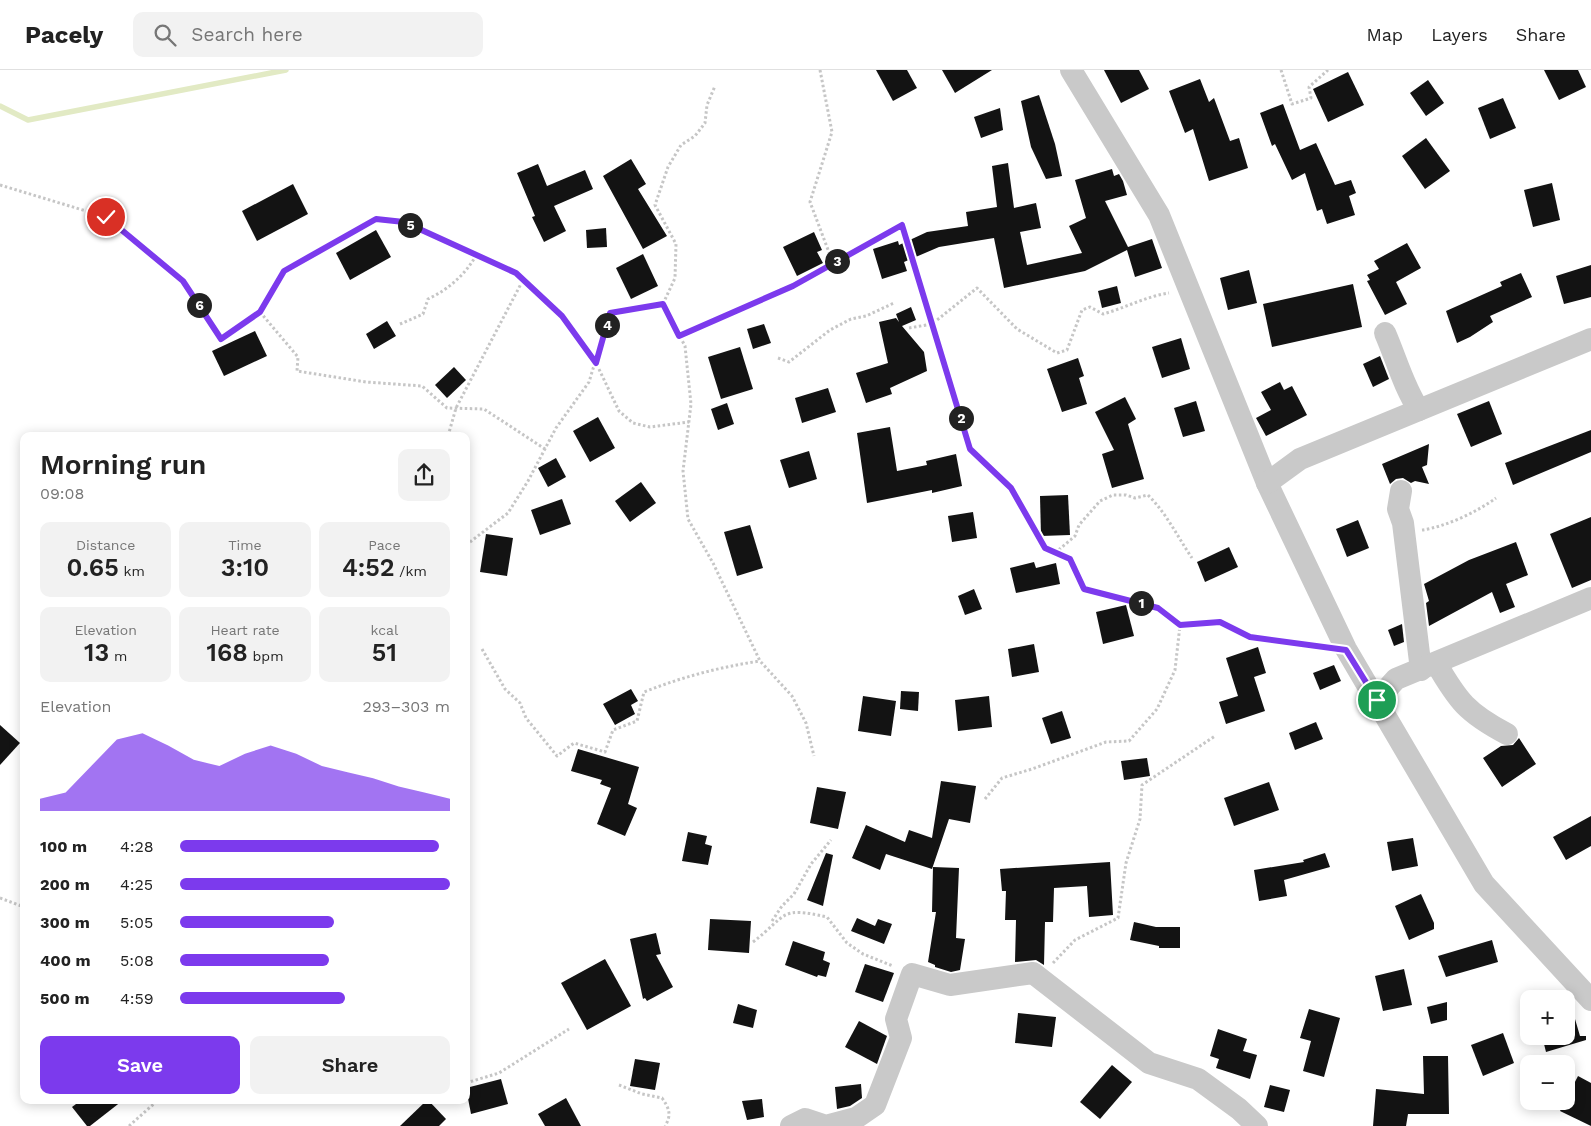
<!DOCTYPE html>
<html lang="en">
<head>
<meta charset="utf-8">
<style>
  :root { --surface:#fff; --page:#f2f2f2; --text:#222; --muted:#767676; --line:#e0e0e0; --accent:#7c3aed }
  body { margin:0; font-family:"Work Sans",sans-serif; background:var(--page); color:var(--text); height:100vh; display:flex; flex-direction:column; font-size:19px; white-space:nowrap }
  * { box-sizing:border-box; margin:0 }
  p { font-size:16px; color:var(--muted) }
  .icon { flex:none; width:28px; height:28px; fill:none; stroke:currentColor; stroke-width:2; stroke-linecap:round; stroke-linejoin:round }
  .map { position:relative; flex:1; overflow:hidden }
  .details { position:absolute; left:20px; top:362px; width:450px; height:672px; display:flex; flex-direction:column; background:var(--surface); border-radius:10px; box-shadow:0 2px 12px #0003 }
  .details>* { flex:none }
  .fabs { position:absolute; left:1520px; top:920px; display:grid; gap:10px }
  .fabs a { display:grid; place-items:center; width:55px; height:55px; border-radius:10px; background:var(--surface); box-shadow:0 2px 12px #0003; font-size:25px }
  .pin { position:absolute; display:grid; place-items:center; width:42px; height:42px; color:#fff; margin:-21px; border:2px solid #fff; border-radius:50%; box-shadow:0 1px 5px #0007 }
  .km { position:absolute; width:25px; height:25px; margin:-12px; border-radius:50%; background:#222; color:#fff; font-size:14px; line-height:25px; text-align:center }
  .round { display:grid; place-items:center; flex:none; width:52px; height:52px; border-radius:10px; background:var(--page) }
  .head { display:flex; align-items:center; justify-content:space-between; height:85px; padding:0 20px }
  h1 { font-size:28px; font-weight:600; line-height:38px }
  .stats { display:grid; grid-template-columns:repeat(3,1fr); gap:8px; height:85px; padding:5px 20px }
  .stats div { display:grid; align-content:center; border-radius:10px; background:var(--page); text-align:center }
  .stats b { font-size:25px; font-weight:600 }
  .stats small { font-size:14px; font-weight:400 }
  .stats p { font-size:14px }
  .chart { height:140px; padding:10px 20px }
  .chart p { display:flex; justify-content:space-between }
  .chart svg { width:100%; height:90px; margin-top:5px; fill:var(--accent); opacity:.7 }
  .action { display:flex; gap:10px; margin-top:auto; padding:10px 20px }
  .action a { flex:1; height:58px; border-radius:10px; background:var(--accent); color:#fff; font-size:20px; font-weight:600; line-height:58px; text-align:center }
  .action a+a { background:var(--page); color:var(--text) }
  ul { padding:0 20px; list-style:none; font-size:16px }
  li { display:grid; grid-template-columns:80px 60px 1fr; align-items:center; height:38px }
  li i { height:12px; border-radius:6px; background:var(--accent) }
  header { display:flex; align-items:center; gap:30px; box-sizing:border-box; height:70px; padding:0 25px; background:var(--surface); border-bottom:1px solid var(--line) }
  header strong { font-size:24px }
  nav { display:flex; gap:28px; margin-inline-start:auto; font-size:18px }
  .search { width:350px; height:45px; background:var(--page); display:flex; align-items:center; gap:12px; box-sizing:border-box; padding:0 18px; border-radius:10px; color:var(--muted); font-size:19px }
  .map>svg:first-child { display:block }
</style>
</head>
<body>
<header>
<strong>Pacely</strong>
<div class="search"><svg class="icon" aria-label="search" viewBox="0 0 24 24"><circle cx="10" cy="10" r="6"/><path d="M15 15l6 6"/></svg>Search here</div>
<nav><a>Map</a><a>Layers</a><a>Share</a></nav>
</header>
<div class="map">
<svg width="1591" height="1056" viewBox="0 0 1591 1056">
  <rect width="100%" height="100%" fill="#fff"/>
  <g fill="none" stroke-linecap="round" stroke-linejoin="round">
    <polyline stroke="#e2eac4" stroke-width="5.5" points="0,36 28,50 286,0"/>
  </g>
  <g fill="#131313">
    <polygon points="876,0 907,0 917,18 893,31"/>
    <polygon points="942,0 992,0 955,23"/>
    <polygon points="1104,0 1139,0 1149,19 1121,33"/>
    <polygon points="1544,0 1578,0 1586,17 1559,30"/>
    <polygon points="1348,2 1364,35 1328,52 1313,19"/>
    <polygon points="1200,9 1209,32 1214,28 1230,71 1239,68 1248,98 1209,111 1193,59 1185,63 1169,21"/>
    <polygon points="1428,10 1444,33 1426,46 1410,23"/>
    <polygon points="1039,25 1055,74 1062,106 1046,109 1031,77 1021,31"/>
    <polygon points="1503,28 1516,58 1490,69 1478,38"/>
    <polygon points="1283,34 1300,80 1316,73 1335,115 1351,110 1356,123 1349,126 1355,145 1327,154 1322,139 1317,141 1305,103 1292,110 1275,74 1272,76 1260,43"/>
    <polygon points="1000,38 1003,60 981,68 974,47"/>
    <polygon points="1426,68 1450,101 1425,119 1402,86"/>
    <polygon points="631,89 646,114 638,119 667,166 643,179 603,106"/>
    <polygon points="1008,93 1014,138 1036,133 1041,158 1020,162 1027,195 1082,183 1069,156 1086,148 1075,110 1112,99 1114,106 1119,104 1123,111 1127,125 1105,131 1128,177 1152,169 1162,198 1135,207 1127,180 1085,201 1004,218 994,168 939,177 904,192 907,201 882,209 873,179 898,171 899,175 927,162 968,156 966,142 997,137 992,96"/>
    <polygon points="538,94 547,116 585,100 593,119 554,136 566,161 544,172 532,147 535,146 517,103"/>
    <polygon points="1552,113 1560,150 1533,157 1524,120"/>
    <polygon points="293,114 308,144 257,171 242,141"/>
    <polygon points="606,158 607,177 587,178 586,160"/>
    <polygon points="376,160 391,187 350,210 336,183"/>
    <polygon points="814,162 822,180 817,182 823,193 797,206 783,177"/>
    <polygon points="1407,173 1421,198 1396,212 1407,234 1385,245 1367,211 1370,210 1367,205 1379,199 1374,191"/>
    <polygon points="643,184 658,216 631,229 616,198"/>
    <polygon points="1591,195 1591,227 1564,234 1556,206"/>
    <polygon points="1249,200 1257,233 1228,240 1220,208"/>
    <polygon points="1521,203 1532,227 1490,246 1493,252 1470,267 1457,273 1446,241 1502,216 1500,212"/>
    <polygon points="1353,214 1362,257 1272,277 1263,234"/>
    <polygon points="1117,216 1121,233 1102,238 1098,221"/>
    <polygon points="911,237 916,250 902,256 924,282 927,301 890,318 892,324 866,333 856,303 888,293 879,252 896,248 899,252 896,244"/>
    <polygon points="387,251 396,266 374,279 366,264"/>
    <polygon points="764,254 771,273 753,279 747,259"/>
    <polygon points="255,261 267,286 224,306 212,281"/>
    <polygon points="1181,268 1190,299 1162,308 1152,277"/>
    <polygon points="740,277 753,319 721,329 708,287"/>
    <polygon points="1380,286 1389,309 1373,317 1363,294"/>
    <polygon points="1078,288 1084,306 1079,308 1087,334 1062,342 1047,299"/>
    <polygon points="454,297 466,310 447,328 435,315"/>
    <polygon points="1280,312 1284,320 1292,316 1307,345 1266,366 1256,348 1271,340 1261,322"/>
    <polygon points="828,318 836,342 802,353 795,328"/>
    <polygon points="1125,327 1136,349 1128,354 1144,409 1112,418 1102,384 1114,380 1095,342"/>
    <polygon points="1196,331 1205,361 1183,367 1174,338"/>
    <polygon points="1489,331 1502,364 1471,377 1457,344"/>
    <polygon points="727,333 734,354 718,360 711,339"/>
    <polygon points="598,347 615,378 590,392 573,361"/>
    <polygon points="890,357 897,401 927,395 926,391 956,384 962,416 932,423 932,420 867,433 857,363"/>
    <polygon points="1591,360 1591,382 1513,415 1505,393"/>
    <polygon points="1429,374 1427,395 1422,397 1429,414 1415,411 1411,413 1403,408 1396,409 1390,414 1382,394"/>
    <polygon points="809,381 817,409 789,418 780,390"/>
    <polygon points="556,388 566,407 548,417 538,398"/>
    <polygon points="641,412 656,433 630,452 615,431"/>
    <polygon points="1068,425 1070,465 1041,466 1040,426"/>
    <polygon points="562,429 571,454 540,465 531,440"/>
    <polygon points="973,442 977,468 952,472 948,446"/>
    <polygon points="1591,447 1591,510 1572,518 1550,464"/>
    <polygon points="1358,450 1369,478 1347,487 1336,459"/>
    <polygon points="750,455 763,498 737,506 724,462"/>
    <polygon points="486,464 513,468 507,506 480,502"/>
    <polygon points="1516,472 1528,505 1506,514 1515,537 1500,543 1492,522 1429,556 1426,533 1429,531 1424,514 1469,490"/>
    <polygon points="1229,477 1238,497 1205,512 1197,492"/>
    <polygon points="1034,492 1036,498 1056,493 1060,514 1016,523 1010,498"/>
    <polygon points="974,519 982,539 965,545 958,526"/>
    <polygon points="1126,535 1134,566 1103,574 1096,542"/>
    <polygon points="1402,554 1404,572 1394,576 1388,560"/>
    <polygon points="1034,574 1039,602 1012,607 1008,579"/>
    <polygon points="1258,577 1266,603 1254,607 1265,641 1226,654 1219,632 1238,626 1226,588"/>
    <polygon points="1334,595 1341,611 1320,620 1313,603"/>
    <polygon points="631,619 638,631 631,635 635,644 615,655 603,634"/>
    <polygon points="901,621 919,622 918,641 900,639"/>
    <polygon points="863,626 896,631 891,666 858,661"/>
    <polygon points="989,626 992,657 958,661 955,630"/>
    <polygon points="1062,641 1071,668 1051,674 1042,648"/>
    <polygon points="1316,652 1323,669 1295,680 1289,663"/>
    <polygon points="0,655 20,673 0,695"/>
    <polygon points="1519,668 1536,694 1502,717 1483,688 1501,676 1513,675"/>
    <polygon points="578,679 639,697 628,734 637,738 625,766 597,754 611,718 600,714 602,710 571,701"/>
    <polygon points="1147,688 1150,706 1124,710 1121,691"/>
    <polygon points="941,711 976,716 970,753 949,749 932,799 886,784 880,800 852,788 866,755 905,772 909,760 932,768"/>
    <polygon points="1269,712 1279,740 1234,756 1224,728"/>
    <polygon points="817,717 846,722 838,759 810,753"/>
    <polygon points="1591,746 1591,776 1566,790 1553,767"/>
    <polygon points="688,762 707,766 705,774 712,776 708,795 682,791"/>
    <polygon points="1413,768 1418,796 1392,801 1387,772"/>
    <polygon points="826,783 833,785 823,836 807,830"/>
    <polygon points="1325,783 1330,797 1284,810 1287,826 1259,831 1254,800 1304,792 1303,790"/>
    <polygon points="1110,792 1113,845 1089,847 1087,816 1054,818 1053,852 1045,852 1044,895 1036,890 1015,892 1016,850 1005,850 1006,821 1002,821 1000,799"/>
    <polygon points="933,797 959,798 956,868 965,869 960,900 951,902 935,897 935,895 928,892 936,842 932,842"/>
    <polygon points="1421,824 1434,853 1434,859 1409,870 1395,836"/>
    <polygon points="857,848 875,856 878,849 892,854 884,874 851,861"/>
    <polygon points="710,849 751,851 749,883 708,880"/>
    <polygon points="1134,852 1156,857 1180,857 1180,878 1159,878 1159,876 1130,870"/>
    <polygon points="656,863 661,884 656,885 673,917 647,931 645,928 643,929 630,869"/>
    <polygon points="1492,870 1498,892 1446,907 1438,886"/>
    <polygon points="793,871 825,882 823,890 830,893 826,907 818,905 817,907 785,895"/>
    <polygon points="605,889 631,936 587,960 561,913"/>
    <polygon points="865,894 894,903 883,932 855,922"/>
    <polygon points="1404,899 1412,935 1383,941 1375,906"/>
    <polygon points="1447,932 1447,950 1431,954 1427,937"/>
    <polygon points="1570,932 1580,966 1586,966 1586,970 1546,982 1542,966 1566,966 1566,933"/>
    <polygon points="738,934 757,940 753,958 733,953"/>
    <polygon points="1309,939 1340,948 1324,1007 1303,1001 1311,971 1300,968"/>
    <polygon points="1018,943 1056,947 1052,977 1015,973"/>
    <polygon points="859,951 887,966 877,994 845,977"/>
    <polygon points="1218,959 1247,969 1243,981 1257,985 1250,1009 1216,998 1219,989 1210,986"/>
    <polygon points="1503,963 1514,993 1483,1006 1471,975"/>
    <polygon points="1423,986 1448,986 1449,1044 1408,1044 1406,1056 1373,1056 1376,1019 1424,1024"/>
    <polygon points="635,989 660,993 655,1020 630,1016"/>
    <polygon points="1112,995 1132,1012 1100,1049 1080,1032"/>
    <polygon points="1578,1006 1591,1013 1591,1056 1560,1041"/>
    <polygon points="501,1009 508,1034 471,1044 466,1018"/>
    <polygon points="861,1014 862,1028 850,1036 837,1039 835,1017"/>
    <polygon points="1270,1015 1290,1020 1284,1042 1264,1037"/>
    <polygon points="566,1028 581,1056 545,1056 538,1044"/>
    <polygon points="762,1029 764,1047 747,1050 742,1031"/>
    <polygon points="80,1031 122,1031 90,1056 87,1056 72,1037"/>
    <polygon points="426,1031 429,1031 446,1049 439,1056 400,1056"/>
  </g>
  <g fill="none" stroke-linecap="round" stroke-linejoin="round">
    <g stroke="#c6c6c6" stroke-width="3" stroke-dasharray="2.5 2.5" stroke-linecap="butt">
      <polyline points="820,0 832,62 810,132 833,193"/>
      <polyline points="1281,0 1292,34 1311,28 1309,17 1328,0"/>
      <polyline points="0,115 106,147 183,211 221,269 260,242 284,201 375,149 404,152 516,203 562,246 596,293 619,341 633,353 650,357 689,352"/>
      <polyline points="663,234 675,208 676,174 655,135 668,97 681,75 695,66 705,53 707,35 715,16"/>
      <polyline points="260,242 298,287 297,301 366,312 422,316 447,338 484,339 545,379"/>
      <path d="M400 254 423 244 428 229C449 219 465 205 477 184"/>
      <path d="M909 258 932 254 977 218 1017 259 1057 283 1067 280 1082 240 1090 237 1103 244C1125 238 1147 226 1169 223"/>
      <polyline points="679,266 793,216 902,155 970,379 1011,418 1045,478 1070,489 1084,519 1158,538 1180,555 1220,552 1250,567 1322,576"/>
      <polyline points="778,288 789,292 830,260 851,249 866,246 894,233"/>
      <polyline points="448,366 456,338 523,210"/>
      <path d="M1422 460C1445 457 1477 442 1496 428"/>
      <polyline points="466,475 508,443 528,411 556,358 589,312 610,243 663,234 685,276 691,334 683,401 688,449 713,493 760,591 792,626 806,653 814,686"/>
      <path d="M1055 483 1075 466 1079 455 1100 431 1113 425H1126L1135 428 1148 425C1167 444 1177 466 1192 488"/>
      <path d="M482 579 505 619 520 633 526 648 557 686 574 673 605 682 613 660 637 651 644 622C682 607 720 597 760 591"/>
      <polyline points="985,729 1002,708 1032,699 1106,672 1129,671 1157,639 1175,600 1180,555"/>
      <polyline points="0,828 24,837"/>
      <polyline points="772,851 782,836 794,824 811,794 831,770"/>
      <path d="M753 872C788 845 779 836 827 847L847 873 863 884 893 896"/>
      <polyline points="1053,893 1075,870 1118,848 1126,793 1140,749 1142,715 1215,666"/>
      <polyline points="466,1013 499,1003 569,959"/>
      <path d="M619 1015 642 1024 662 1028C669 1038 672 1045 665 1056"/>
      <polyline points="129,1056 157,1031"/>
    </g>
    <g stroke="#c9c9c9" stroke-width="22">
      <polyline points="1071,0 1159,145 1267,413 1346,579 1484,814 1591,930"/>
      <path d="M1385 263C1396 288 1404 318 1419 340"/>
      <polyline points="1267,413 1300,389 1591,269"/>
      <polyline points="1401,421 1398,439 1403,453 1421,600"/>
      <path d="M1436 593C1458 631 1467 643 1507 664"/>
      <polyline points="1377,630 1396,609 1591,528"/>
      <polyline points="791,1056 805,1049 826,1056 856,1048 875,1035 901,968 896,949 912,904 950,915 1033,903 1149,993 1198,1009 1239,1039 1257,1056"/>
    </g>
  </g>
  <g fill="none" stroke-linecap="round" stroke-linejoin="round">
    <g stroke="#fff" stroke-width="10">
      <polyline id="route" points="106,147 183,211 221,269 260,242 284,201 376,149 404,152 516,203 562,246 596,293 610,243 663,234 679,266 793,216 902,155 970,379 1011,418 1045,478 1070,489 1084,519 1158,538 1180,555 1220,552 1250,567 1346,580 1377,630"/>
    </g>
    <use href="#route" stroke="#7c3aed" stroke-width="6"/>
  </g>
</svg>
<div class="fabs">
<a>+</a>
<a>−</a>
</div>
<div class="pin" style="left:1377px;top:630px;background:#1e9e55"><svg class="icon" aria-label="arrive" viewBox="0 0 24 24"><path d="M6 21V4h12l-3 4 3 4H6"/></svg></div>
<div class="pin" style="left:106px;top:147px;background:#d93025"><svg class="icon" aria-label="check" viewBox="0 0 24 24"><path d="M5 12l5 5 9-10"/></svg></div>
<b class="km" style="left:1141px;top:533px">1</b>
<b class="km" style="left:961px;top:348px">2</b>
<b class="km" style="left:837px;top:191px">3</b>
<b class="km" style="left:607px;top:255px">4</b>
<b class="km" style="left:410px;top:155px">5</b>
<b class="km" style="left:199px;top:235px">6</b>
<section class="details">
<div class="head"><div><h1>Morning run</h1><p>09:08</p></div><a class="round"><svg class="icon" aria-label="share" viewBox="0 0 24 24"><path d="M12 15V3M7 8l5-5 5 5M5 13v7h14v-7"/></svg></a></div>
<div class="stats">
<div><p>Distance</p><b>0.65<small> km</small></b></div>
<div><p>Time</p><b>3:10</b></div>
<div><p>Pace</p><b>4:52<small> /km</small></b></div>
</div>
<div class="stats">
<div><p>Elevation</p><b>13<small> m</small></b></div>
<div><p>Heart rate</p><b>168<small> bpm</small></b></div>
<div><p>kcal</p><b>51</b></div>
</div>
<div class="chart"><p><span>Elevation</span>293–303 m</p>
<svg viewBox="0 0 160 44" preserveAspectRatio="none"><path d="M0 44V38L10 35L20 22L30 9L40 6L50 12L60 19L70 22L80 16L90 12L100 16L110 22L120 25L130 28L140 32L150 35L160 38V44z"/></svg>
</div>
<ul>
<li><b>100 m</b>4:28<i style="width:96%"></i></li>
<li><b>200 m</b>4:25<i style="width:100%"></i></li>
<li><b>300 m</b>5:05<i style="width:57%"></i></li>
<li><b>400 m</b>5:08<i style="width:55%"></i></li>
<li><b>500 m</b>4:59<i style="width:61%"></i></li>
</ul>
<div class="action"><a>Save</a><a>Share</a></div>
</section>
</div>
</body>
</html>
